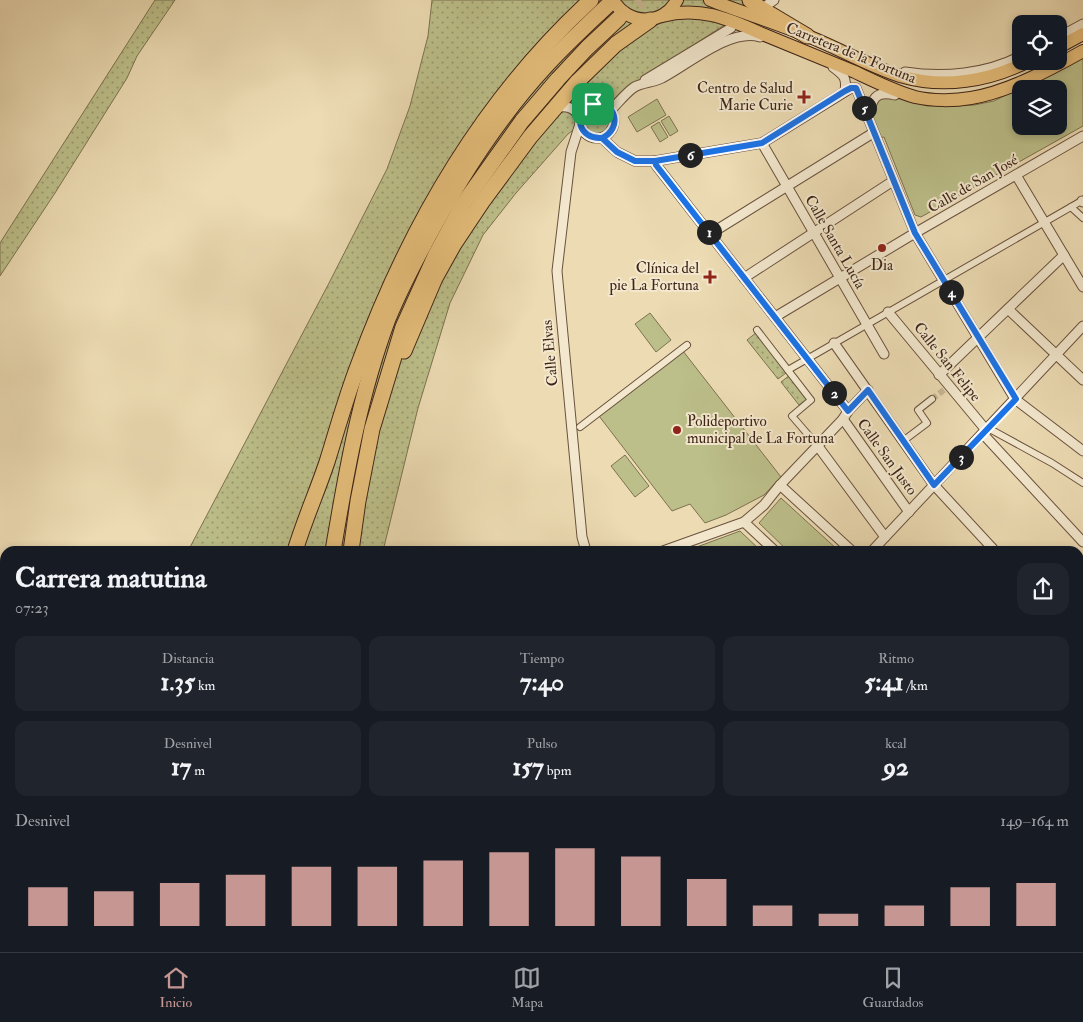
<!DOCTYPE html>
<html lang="es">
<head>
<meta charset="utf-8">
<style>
  :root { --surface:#171b24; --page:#20242c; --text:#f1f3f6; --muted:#9ea1a6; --line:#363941; --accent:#c59692 }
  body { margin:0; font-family:"IM FELL Double Pica",serif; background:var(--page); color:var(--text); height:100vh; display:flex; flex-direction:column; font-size:19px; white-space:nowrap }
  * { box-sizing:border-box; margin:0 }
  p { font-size:16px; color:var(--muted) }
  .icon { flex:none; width:28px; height:28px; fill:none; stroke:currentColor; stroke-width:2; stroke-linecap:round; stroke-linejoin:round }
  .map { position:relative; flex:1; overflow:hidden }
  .side { position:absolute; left:0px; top:546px; width:1084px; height:406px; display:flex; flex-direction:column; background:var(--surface); border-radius:15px 15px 0 0; box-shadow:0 2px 8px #0003 }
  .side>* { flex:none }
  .buttons { position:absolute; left:1012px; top:15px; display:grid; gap:10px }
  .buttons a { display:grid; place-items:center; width:55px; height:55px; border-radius:10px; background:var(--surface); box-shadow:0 2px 8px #0003; font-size:25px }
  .pin { position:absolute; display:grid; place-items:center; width:42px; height:42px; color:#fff; margin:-21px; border-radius:10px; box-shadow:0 2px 8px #0006 }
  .km { position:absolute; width:25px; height:25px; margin:-12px; border-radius:50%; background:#222; color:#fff; font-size:14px; line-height:25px; text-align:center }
  .round { display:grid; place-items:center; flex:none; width:52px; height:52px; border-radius:15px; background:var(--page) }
  .summary { display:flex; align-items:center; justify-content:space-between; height:85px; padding:0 15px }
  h1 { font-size:28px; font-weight:700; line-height:38px }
  .figures { display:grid; grid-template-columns:repeat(3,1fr); gap:8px; height:85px; padding:5px 15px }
  .figures div { display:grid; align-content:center; border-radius:12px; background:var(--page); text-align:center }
  .figures b { font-size:25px; font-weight:700 }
  .figures small { font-size:14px; font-weight:400 }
  .figures p { font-size:14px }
  .chart { height:140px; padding:10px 15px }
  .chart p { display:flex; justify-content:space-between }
  .chart svg { width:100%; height:90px; margin-top:5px; stroke:var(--accent); stroke-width:6 }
  .tab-bar { display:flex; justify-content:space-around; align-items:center; height:70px; border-top:1px solid var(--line); background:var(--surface); font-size:14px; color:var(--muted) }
  .tab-bar a { display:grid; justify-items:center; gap:2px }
  .tab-bar .selected { color:var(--accent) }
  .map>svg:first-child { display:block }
</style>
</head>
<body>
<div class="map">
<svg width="1083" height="952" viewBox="0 0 1083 952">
  <defs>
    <pattern id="grass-dots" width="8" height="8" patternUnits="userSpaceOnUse" patternTransform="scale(1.25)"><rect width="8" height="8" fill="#bcbf8a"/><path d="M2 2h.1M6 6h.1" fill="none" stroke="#9a9b70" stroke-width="1.8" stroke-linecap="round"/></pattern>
  </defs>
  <rect width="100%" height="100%" fill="#ecdbb3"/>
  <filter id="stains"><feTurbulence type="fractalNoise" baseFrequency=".004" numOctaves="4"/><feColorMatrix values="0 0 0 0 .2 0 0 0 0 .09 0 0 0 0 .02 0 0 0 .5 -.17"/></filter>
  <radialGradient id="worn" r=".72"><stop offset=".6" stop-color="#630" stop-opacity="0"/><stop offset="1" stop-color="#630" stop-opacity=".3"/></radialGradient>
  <g fill="url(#grass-dots)" stroke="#7d7250">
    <polygon points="155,0 175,0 137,56 127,78 55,193 0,276 0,243"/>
    <path d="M432 0H763L635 83 602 108C625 125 593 148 584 122L568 134 516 193 483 235 450 303 418 408 383 551H188L328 285 387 169 410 106 428 36Z"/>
    <polygon points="757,332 786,373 778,379 747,340"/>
    <polygon points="790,375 808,399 799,405 781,382"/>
    <polygon points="5,852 5,948 457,948 461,952 0,952 0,857"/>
  </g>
  <g fill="#bcbf8a" stroke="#7d7250" fill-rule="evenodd">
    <path d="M1083 56V126L921 217 915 215 884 137 879 138C873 123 865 103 887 96L939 106 974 105 994 101ZM1021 89H1059V126H1021Z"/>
    <polygon points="657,99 666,115 637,132 628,117"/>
    <polygon points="669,116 678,131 670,136 661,121"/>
    <polygon points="659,122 668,137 660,142 651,127"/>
    <polygon points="650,313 671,340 656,352 635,324"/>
    <polygon points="683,351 781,477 764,495 726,515 705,523 690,504 672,511 599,416"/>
    <polygon points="625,455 649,486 635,497 611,466"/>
    <polygon points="781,498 839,551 788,551 759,523"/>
    <polygon points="740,531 761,551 686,551"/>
    <polygon points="1079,775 1083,779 1082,825 1079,822"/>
    <polygon points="1083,849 1083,952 955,952 962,948 1079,948 1079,854"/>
    <polygon points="478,948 561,948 560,952 472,952"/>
    <polygon points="576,948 621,948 627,952 575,952"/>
  </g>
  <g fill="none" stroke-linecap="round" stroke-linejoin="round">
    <polyline stroke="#c9b694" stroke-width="6" stroke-dasharray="6 3" stroke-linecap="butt" points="932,399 949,386"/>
    <polyline stroke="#c9b694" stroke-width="15" stroke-dasharray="15 8" stroke-linecap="butt" points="619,18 641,0"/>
    <g stroke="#6a523e" stroke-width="8">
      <g id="pedestrian">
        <polyline points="1071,207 1083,218"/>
        <polyline points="757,330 811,400 792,416 817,445"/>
        <polyline points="788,370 1083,200"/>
        <polyline points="580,427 687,345"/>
        <polyline points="988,428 1052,463 1083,483"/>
        <polyline points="903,441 927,423 918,410 932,399"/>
        <polyline points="1079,655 1083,658"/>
        <polyline points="830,948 832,952"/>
      </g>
    </g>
    <g stroke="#6a523e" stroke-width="11">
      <g id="minor">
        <polyline points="767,5 774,0"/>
        <polyline points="1059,37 1083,24"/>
        <path d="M833 67C844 75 847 78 845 91"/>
        <path d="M905 72C944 78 986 74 1021 56"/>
        <polyline points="645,80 731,28"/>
        <polyline points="578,81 580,94 593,104"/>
        <circle cx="597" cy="121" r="17"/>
        <path d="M554 108C567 105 574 107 580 118"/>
        <path d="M611 110C618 103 625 94 633 88 641 82 653 83 662 78 689 64 730 28 760 37"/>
        <path d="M868 118C872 100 874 90 895 95"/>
        <polyline points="580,124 571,152 557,271 582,537 586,551"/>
        <polyline points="602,138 617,152 635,161 655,161 762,143 851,88 856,88 915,233 1015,399 1083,451"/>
        <polyline points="762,143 884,354"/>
        <polyline points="655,161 656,165 848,411"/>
        <polyline points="1016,175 1083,287"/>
        <polyline points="1082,201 1083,202"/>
        <polyline points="710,234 873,133"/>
        <polyline points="744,278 893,181"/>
        <polyline points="1008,309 1083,380"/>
        <polyline points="888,312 986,430"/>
        <polyline points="775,317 915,233 1083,136"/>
        <polyline points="834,343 934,485 995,551"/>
        <polyline points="939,375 1064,255"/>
        <polyline points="843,419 909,512"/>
        <polyline points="983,434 1083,542"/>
        <polyline points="817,445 885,537"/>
        <polyline points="780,485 852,551"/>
        <polyline points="744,522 775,551"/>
        <polyline points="663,551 744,522 764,505 780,485 843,419 848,411 868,390"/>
        <polyline points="872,551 1083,326"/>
        <polyline points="1079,571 1083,566"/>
        <polyline points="1079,725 1083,719"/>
        <polyline points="1079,762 1083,766"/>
        <polyline points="1079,839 1083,835"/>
        <polyline points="635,948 643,952"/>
        <polyline points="931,948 934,952"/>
        <polyline points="603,952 607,948"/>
        <polyline points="744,952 758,948"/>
        <polyline points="939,952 946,948"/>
      </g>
    </g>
    <g stroke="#3e2417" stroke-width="14">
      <g id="primary">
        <path d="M613 0C627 25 663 27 677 0"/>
        <path d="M710 0C743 13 777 23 810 37 840 49 869 66 900 76 944 89 989 81 1029 61"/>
        <path d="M662 16C698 6 727 18 760 33 792 46 823 59 855 72 874 81 894 91 915 97 932 101 954 101 971 98 1008 92 1051 69 1083 51"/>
        <polyline points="1059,47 1083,34"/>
      </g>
    </g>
    <g stroke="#3e2417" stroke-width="17">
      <g id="motorway">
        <polyline points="750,0 760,8 807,36"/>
        <polyline points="404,351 435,278 454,244 482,202 530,137 578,81 616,44 650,20"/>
        <path d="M295 551C304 521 317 492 327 462 337 430 346 397 358 366 408 229 483 99 591 0"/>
        <path d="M333 551C346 473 360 394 388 319 397 297 408 275 419 254 454 187 494 122 546 66 565 45 587 25 608 5"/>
        <polyline points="351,551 358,501 372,429 403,327 436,254 463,204 522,121 558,79 587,48 619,18"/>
        <polyline points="0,941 5,940"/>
        <polyline points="37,952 47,948"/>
        <polyline points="220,952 221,948"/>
        <polyline points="250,952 252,948"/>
      </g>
    </g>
    <use href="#pedestrian" stroke="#f3e8ce" stroke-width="6"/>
    <use href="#minor" stroke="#f3e8ce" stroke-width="9"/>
    <use href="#primary" stroke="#e6be7a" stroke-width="12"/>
    <use href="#motorway" stroke="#e6be7a" stroke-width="15"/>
  </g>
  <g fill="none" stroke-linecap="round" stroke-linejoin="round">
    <g stroke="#fff" stroke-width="10">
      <path id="route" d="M593 104C616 101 623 128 602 138L617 152 635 161H655L656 165 848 411 868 390 934 485 1016 399 915 233 856 88H851L845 91 762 143 655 161H635L617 152 602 138C579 140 571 113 593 104"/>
    </g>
    <use href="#route" stroke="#1a73e8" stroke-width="6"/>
  </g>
  <g fill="#8f2418" stroke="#f3e8ce" stroke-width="2">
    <path d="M801.5 89.5h5v5h5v5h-5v5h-5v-5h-5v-5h5z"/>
    <circle cx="882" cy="248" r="5"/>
    <path d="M707.5 269.5h5v5h5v5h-5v5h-5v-5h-5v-5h5z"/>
    <circle cx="677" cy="430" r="5"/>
  </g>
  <g text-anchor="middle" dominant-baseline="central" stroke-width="4" stroke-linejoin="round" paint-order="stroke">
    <g font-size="15" fill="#3e2417" stroke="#f3e8ce">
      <text transform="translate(851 53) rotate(22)">Carretera de la Fortuna</text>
      <text transform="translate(973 184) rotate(-30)">Calle de San José</text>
      <text transform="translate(835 242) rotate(60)">Calle Santa Lucía</text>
      <text transform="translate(550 353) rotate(-95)">Calle Elvas</text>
      <text transform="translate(947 362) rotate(51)">Calle San Felipe</text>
      <text transform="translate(887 457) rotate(54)">Calle San Justo</text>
    </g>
    <g font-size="15" fill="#3e2417" stroke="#f3e8ce" text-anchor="end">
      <text x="793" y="88">Centro de Salud<tspan x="793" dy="17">Marie Curie</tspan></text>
      <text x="882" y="265" text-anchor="middle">Dia</text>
      <text x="699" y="268">Clínica del<tspan x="699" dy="17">pie La Fortuna</tspan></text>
      <text x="687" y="421" text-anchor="start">Polideportivo<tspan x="687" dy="17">municipal de La Fortuna</tspan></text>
    </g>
  </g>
  <rect width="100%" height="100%" filter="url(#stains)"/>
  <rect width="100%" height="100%" fill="url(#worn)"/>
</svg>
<div class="buttons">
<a><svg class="icon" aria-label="locate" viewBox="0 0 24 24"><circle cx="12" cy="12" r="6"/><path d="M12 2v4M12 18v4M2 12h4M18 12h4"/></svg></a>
<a><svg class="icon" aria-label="layers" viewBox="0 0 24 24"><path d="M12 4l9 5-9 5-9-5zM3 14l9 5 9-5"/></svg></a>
</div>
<div class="pin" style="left:593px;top:104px;background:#1e9e55"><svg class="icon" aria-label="arrive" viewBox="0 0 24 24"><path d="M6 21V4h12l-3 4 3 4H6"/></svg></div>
<b class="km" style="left:709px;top:232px">1</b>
<b class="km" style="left:834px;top:393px">2</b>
<b class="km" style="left:961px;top:457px">3</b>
<b class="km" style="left:951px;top:292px">4</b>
<b class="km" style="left:864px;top:108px">5</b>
<b class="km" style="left:690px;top:155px">6</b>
<section class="side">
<div class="summary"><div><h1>Carrera matutina</h1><p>07:23</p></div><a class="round"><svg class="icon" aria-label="share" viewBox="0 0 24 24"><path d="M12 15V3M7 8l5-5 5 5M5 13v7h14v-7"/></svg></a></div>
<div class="figures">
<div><p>Distancia</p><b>1.35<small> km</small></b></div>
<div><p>Tiempo</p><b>7:40</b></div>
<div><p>Ritmo</p><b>5:41<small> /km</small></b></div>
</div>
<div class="figures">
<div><p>Desnivel</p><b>17<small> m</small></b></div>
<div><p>Pulso</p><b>157<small> bpm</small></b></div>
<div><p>kcal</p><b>92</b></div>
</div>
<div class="chart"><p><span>Desnivel</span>149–164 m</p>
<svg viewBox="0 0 160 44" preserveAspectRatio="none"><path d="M5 44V25M15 44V27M25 44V23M35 44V19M45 44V15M55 44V15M65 44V12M75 44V8M85 44V6M95 44V10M105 44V21M115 44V34M125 44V38M135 44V34M145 44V25M155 44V23"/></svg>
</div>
</section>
</div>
<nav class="tab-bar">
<a class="selected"><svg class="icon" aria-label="home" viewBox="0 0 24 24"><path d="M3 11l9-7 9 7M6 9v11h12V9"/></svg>Inicio</a>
<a><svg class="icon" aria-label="map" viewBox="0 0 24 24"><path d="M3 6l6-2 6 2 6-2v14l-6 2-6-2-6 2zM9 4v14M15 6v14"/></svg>Mapa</a>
<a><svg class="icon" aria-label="saved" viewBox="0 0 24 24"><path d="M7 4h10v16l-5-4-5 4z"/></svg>Guardados</a>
</nav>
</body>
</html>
